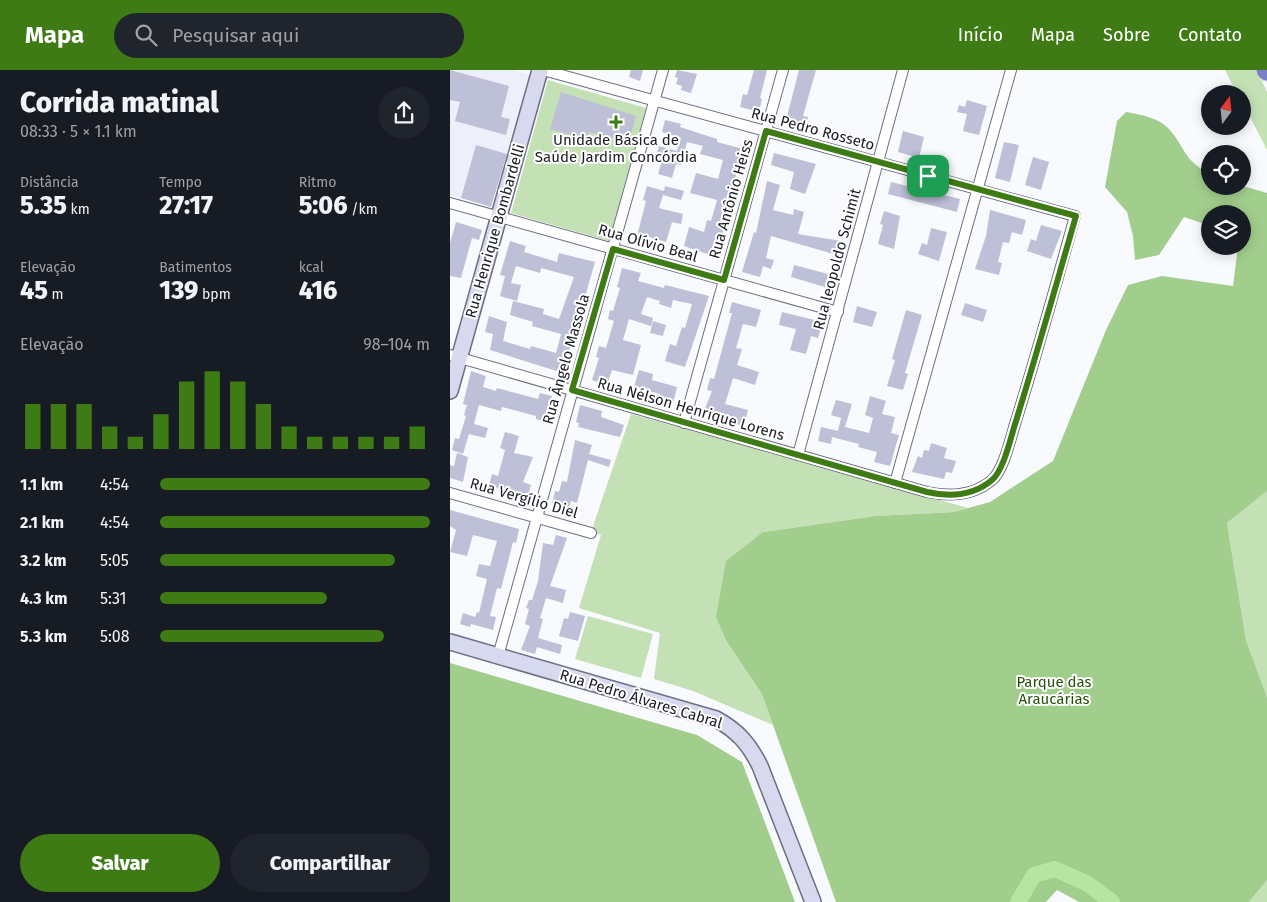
<!DOCTYPE html>
<html lang="pt">
<head>
<meta charset="utf-8">
<style>
  :root { --surface:#171b24; --page:#20242c; --text:#f1f3f6; --muted:#9ea1a6; --accent:#3f7b15 }
  body { margin:0; font-family:"Fira Sans",sans-serif; background:var(--page); color:var(--text); height:100vh; display:flex; flex-direction:column; font-size:19px; white-space:nowrap }
  * { box-sizing:border-box; margin:0 }
  p { font-size:16px; color:var(--muted) }
  .icon { flex:none; width:28px; height:28px; fill:none; stroke:currentColor; stroke-width:2; stroke-linecap:round; stroke-linejoin:round }
  .map { position:relative; flex:1; overflow:hidden }
  .details { display:flex; flex-direction:column; background:var(--surface); width:450px }
  .details>* { flex:none }
  .needle { width:32px; rotate:15deg }
  .controls { position:absolute; left:751px; top:15px; display:grid; gap:10px }
  .controls a { display:grid; place-items:center; width:50px; height:50px; border-radius:50%; background:var(--surface); box-shadow:0 2px 12px #0003; font-size:25px }
  .pin { position:absolute; display:grid; place-items:center; width:42px; height:42px; color:#fff; margin:-21px; border-radius:10px; box-shadow:0 2px 8px #0006 }
  .round { display:grid; place-items:center; flex:none; width:52px; height:52px; border-radius:26px; background:var(--page) }
  .overview { display:flex; align-items:center; justify-content:space-between; height:85px; padding:0 20px }
  h1 { font-size:28px; font-weight:800; line-height:38px }
  .figures { display:grid; grid-template-columns:repeat(3,1fr); gap:8px; height:85px; padding:5px 20px }
  .figures div { display:grid; align-content:center }
  .figures b { font-size:25px; font-weight:800 }
  .figures small { font-size:14px; font-weight:400 }
  .figures p { font-size:14px }
  .chart { height:140px; padding:10px 20px }
  .chart p { display:flex; justify-content:space-between }
  .chart svg { width:100%; height:90px; margin-top:5px; stroke:var(--accent); stroke-width:6 }
  .action { display:flex; gap:10px; margin-top:auto; padding:10px 20px }
  .action a { flex:1; height:58px; border-radius:30px; background:var(--accent); color:#fff; font-size:20px; font-weight:800; line-height:58px; text-align:center }
  .action a+a { background:var(--page); color:var(--text) }
  ul { padding:0 20px; list-style:none; font-size:16px }
  li { display:grid; grid-template-columns:80px 60px 1fr; align-items:center; height:38px }
  li i { height:12px; border-radius:6px; background:var(--accent) }
  header { display:flex; align-items:center; gap:30px; box-sizing:border-box; height:70px; padding:0 25px; background:var(--accent); color:#fff }
  header strong { font-size:24px }
  nav { display:flex; gap:28px; margin-inline-start:auto; font-size:18px }
  .search { width:350px; height:45px; background:var(--page); display:flex; align-items:center; gap:12px; box-sizing:border-box; padding:0 18px; border-radius:28px; color:var(--muted); font-size:19px }
  main { display:flex; flex:1; min-height:0 }
  .map>svg:first-child { display:block }
</style>
</head>
<body>
<header>
<strong>Mapa</strong>
<div class="search"><svg class="icon" aria-label="search" viewBox="0 0 24 24"><circle cx="10" cy="10" r="6"/><path d="M15 15l6 6"/></svg>Pesquisar aqui</div>
<nav><a>Início</a><a>Mapa</a><a>Sobre</a><a>Contato</a></nav>
</header>
<main>
<section class="details">
<div class="overview"><div><h1>Corrida matinal</h1><p>08:33 · 5 × 1.1 km</p></div><a class="round"><svg class="icon" aria-label="share" viewBox="0 0 24 24"><path d="M12 15V3M7 8l5-5 5 5M5 13v7h14v-7"/></svg></a></div>
<div class="figures">
<div><p>Distância</p><b>5.35<small> km</small></b></div>
<div><p>Tempo</p><b>27:17</b></div>
<div><p>Ritmo</p><b>5:06<small> /km</small></b></div>
</div>
<div class="figures">
<div><p>Elevação</p><b>45<small> m</small></b></div>
<div><p>Batimentos</p><b>139<small> bpm</small></b></div>
<div><p>kcal</p><b>416</b></div>
</div>
<div class="chart"><p><span>Elevação</span>98–104 m</p>
<svg viewBox="0 0 160 44" preserveAspectRatio="none"><path d="M5 44V22M15 44V22M25 44V22M35 44V33M45 44V38M55 44V27M65 44V11M75 44V6M85 44V11M95 44V22M105 44V33M115 44V38M125 44V38M135 44V38M145 44V38M155 44V33"/></svg>
</div>
<ul>
<li><b>1.1 km</b>4:54<i style="width:100%"></i></li>
<li><b>2.1 km</b>4:54<i style="width:100%"></i></li>
<li><b>3.2 km</b>5:05<i style="width:87%"></i></li>
<li><b>4.3 km</b>5:31<i style="width:62%"></i></li>
<li><b>5.3 km</b>5:08<i style="width:83%"></i></li>
</ul>
<div class="action"><a>Salvar</a><a>Compartilhar</a></div>
</section>
<div class="map">
<svg width="817" height="832" viewBox="0 0 817 832">
  <rect width="100%" height="100%" fill="#f9fafe"/>
  <polygon fill="#edeffb" points="0,0 64,0 80,5 57,84 26,75 11,128 0,125"/>
  <g fill="#c4e1b6">
    <polygon points="775,0 807,0 817,22 817,80 793,33 792,24 787,24"/>
    <polygon points="98,10 196,38 159,171 61,143"/>
    <polygon points="181,344 518,438 504,442 425,446 313,462 277,572 312,624 323,655 243,621 204,609 210,563 129,538 151,465 141,462"/>
    <polygon points="817,421 817,627 796,570 777,453"/>
    <polygon points="138,546 203,564 191,608 125,589"/>
    <polygon points="817,810 817,832 799,832"/>
  </g>
  <g fill="#a1ce8c">
    <path d="M676 42C691 45 708 47 719 59 736 78 732 89 760 104V116H793L817 123V421L777 453 796 570 817 627V810L799 832H629L607 820 596 832H386L312 624 277 572 266 547 276 491 313 462 425 446 504 442 540 432 603 391 656 260 678 215 712 206 783 216 788 176H792V144H760V156L734 147 709 185 685 190 683 166 677 142 655 117 667 51Z"/>
    <polygon points="0,593 247,665 292,692 345,832 0,832"/>
  </g>
  <g fill="none" stroke-linecap="round" stroke-linejoin="round">
    <polyline stroke="#b7e4a1" stroke-width="16" points="568,832 584,805 605,799 638,814 662,832"/>
  </g>
  <g fill="#bdc0d6">
    <polygon points="0,0 59,16 51,47 60,49 56,65 5,51 10,32 0,30"/>
    <polygon points="181,0 193,0 190,11 179,7"/>
    <polygon points="227,0 247,4 241,23 231,20 232,16 226,14 228,8 225,7"/>
    <polygon points="304,0 317,0 310,28 312,29 309,42 290,37 293,24 297,25"/>
    <polygon points="349,0 366,0 353,46 358,47 355,59 335,54"/>
    <polygon points="111,22 186,46 180,68 171,65 170,70 139,62 137,70 100,59"/>
    <polygon points="517,30 537,36 529,65 513,61 517,44 507,42 509,35 515,37"/>
    <polygon points="215,50 231,54 230,57 267,69 267,72 293,79 273,154 275,155 270,171 273,172 269,188 234,176 239,157 254,162 257,150 261,151 267,130 240,123 246,103 268,109 273,90 250,84 253,76 237,72 231,95 226,94 222,108 208,104 212,91 205,89 209,76 227,81 231,68 212,62"/>
    <polygon points="453,61 474,67 469,88 448,82"/>
    <polygon points="554,72 569,75 560,112 545,108"/>
    <polygon points="26,75 57,84 41,137 11,128"/>
    <polygon points="324,83 366,94 355,124 340,119 344,102 321,95"/>
    <polygon points="583,87 599,92 591,120 575,115"/>
    <polygon points="317,111 330,115 323,140 343,145 344,139 354,142 348,164 391,171 387,185 321,166 316,188 324,190 321,199 313,196 310,207 292,202 304,162 306,163"/>
    <polygon points="441,112 510,129 507,142 438,124"/>
    <polygon points="197,116 214,121 215,116 234,121 231,130 213,125 209,138 233,144 231,154 222,152 216,172 196,166 195,168 187,166 196,131 193,130"/>
    <polygon points="540,140 576,150 572,165 562,162 559,173 553,172 548,192 552,193 549,205 525,199 536,166"/>
    <polygon points="434,141 450,146 444,179 428,174 433,155 430,154"/>
    <polygon points="6,152 32,160 29,170 22,168 11,208 0,206 0,173"/>
    <polygon points="591,155 612,161 601,189 577,181 581,169 586,171"/>
    <polygon points="481,158 497,162 489,191 468,184 472,173 477,175"/>
    <polygon points="60,171 76,176 74,182 107,192 109,183 145,192 113,303 40,280 43,264 35,262 39,246 57,252 53,271 80,279 81,276 106,283 111,264 82,256 83,252 60,245 63,231 94,239 93,244 109,249 124,207 91,198 90,203 66,196 61,213 71,215 67,231 50,226 55,206 50,205"/>
    <polygon points="344,195 378,204 375,217 341,207"/>
    <polygon points="172,198 191,203 188,211 214,218 215,215 259,226 235,297 215,291 220,274 226,276 232,257 235,258 242,234 223,230 221,238 209,234 210,231 197,227 191,244 203,248 201,256 179,249 173,270 191,275 183,305 162,300 157,315 142,310 149,288 146,287 149,276 156,278 164,251 158,249 160,240 163,241 170,218 167,217"/>
    <polygon points="282,232 311,240 306,257 293,254 286,278 292,279 287,295 309,302 305,315 283,308 275,334 298,340 294,356 271,350 272,347 254,341 262,321 257,320 260,308 264,309 282,243 279,243"/>
    <polygon points="515,233 537,240 533,252 511,245"/>
    <polygon points="407,236 427,242 422,257 403,252"/>
    <polygon points="456,240 472,245 455,303 458,304 453,320 437,316 445,290 442,289"/>
    <polygon points="332,242 373,252 368,268 361,266 356,284 340,280 346,259 329,255"/>
    <polygon points="203,251 216,255 213,266 200,263"/>
    <polygon points="189,300 203,304 202,310 227,317 223,333 209,329 210,324 184,317"/>
    <polygon points="21,301 36,306 33,317 46,321 47,318 88,329 90,323 102,326 100,335 106,336 101,353 86,349 86,346 52,337 51,341 29,335 24,354 38,358 35,368 19,364 13,384 2,380 5,368 9,369 16,346 14,345 17,335 13,334"/>
    <polygon points="420,326 436,331 432,344 445,347 441,363 449,365 440,396 424,392 427,382 408,377 409,374 382,367 381,374 368,371 371,357 388,361 391,348 381,345 386,330 402,334 395,357 419,363 423,348 415,345"/>
    <polygon points="130,335 152,341 151,347 174,355 170,367 128,357 129,353 126,352"/>
    <polygon points="55,362 69,366 64,383 83,387 73,412 81,415 77,429 39,415 42,404 48,406 55,380 50,378"/>
    <polygon points="125,370 142,375 139,384 161,390 159,397 138,390 127,433 121,431 119,438 102,434 105,421 109,422 112,411 117,412"/>
    <polygon points="481,373 497,378 494,388 506,391 502,403 496,402 494,409 462,402 468,386 472,388 474,380 479,381"/>
    <polygon points="7,383 18,387 13,412 0,408 0,395 4,396"/>
    <polygon points="0,440 69,459 66,473 63,472 51,519 47,518 40,546 46,547 43,560 21,554 20,557 10,554 13,543 25,547 27,542 29,543 37,509 26,506 29,494 40,496 47,471 23,465 17,486 0,482 6,460 0,456"/>
    <polygon points="106,465 117,468 100,516 116,520 113,533 96,528 90,548 93,549 88,568 112,575 110,584 87,577 85,584 71,580 80,556 75,554 79,539 76,538 79,530 82,530 88,511 93,473 103,475"/>
    <polygon points="120,542 135,546 128,571 109,566 114,548 118,549"/>
  </g>
  <g fill="none" stroke-linecap="round" stroke-linejoin="round">
    <g stroke="#6c6e82" stroke-width="12">
      <g id="street">
        <polyline points="0,133 388,242"/>
        <path d="M0 285 477 422C500 427 523 426 542 410 554 400 561 366 566 351 587 283 606 215 625 146L93 0"/>
        <polyline points="234,353 333,0"/>
        <polyline points="348,385 453,0"/>
        <polyline points="445,413 561,0"/>
        <polyline points="0,423 141,463"/>
        <polyline points="48,586 213,0"/>
      </g>
    </g>
    <g stroke="#6c6e82" stroke-width="18">
      <g id="secondary">
        <polyline points="0,321 90,0"/>
        <path d="M0 572 266 649C288 661 299 674 310 696L363 832"/>
      </g>
    </g>
    <g stroke="#d6d6d8" stroke-width="21">
      <polyline id="highway" points="816,0 817,1"/>
    </g>
    <use href="#street" stroke="#fff" stroke-width="10"/>
    <use href="#secondary" stroke="#d7d9ee" stroke-width="15"/>
    <use href="#highway" stroke="#7980c7" stroke-width="19"/>
  </g>
  <g fill="none" stroke-linecap="round" stroke-linejoin="round">
    <g stroke="#fff" stroke-width="10">
      <path id="route" d="M316 61 626 146C606 215 587 283 566 351 561 366 554 400 542 410 523 426 499 427 477 422L122 320 163 179 274 210Z"/>
    </g>
    <use href="#route" stroke="#3f7b15" stroke-width="6"/>
  </g>
  <path fill="#3f7b15" stroke="#fff" stroke-width="2" d="M163.5 44.5h5v5h5v5h-5v5h-5v-5h-5v-5h5z"/>
  <g text-anchor="middle" dominant-baseline="central" stroke-width="4" stroke-linejoin="round" paint-order="stroke">
    <g font-size="15" fill="#1b1c24" stroke="#fff">
      <text transform="translate(363 59) rotate(15)">Rua Pedro Rosseto</text>
      <text transform="translate(281 129) rotate(-74)">Rua Antônio Heiss</text>
      <text transform="translate(45 161) rotate(-74)">Rua Henrique Bombardelli</text>
      <text transform="translate(198 173) rotate(16)">Rua Olívio Beal</text>
      <text transform="translate(387 189) rotate(-75)">Rua leopoldo Schimit</text>
      <text transform="translate(116 289) rotate(-74)">Rua Ângelo Massola</text>
      <text transform="translate(241 339) rotate(16)">Rua Nélson Henrique Lorens</text>
      <text transform="translate(74 428) rotate(16)">Rua Vergílio Diel</text>
      <text transform="translate(191 629) rotate(17)">Rua Pedro Álvares Cabral</text>
    </g>
    <g font-size="15" fill="#1b1c24" stroke="#fff">
      <text x="166" y="70">Unidade Básica de<tspan x="166" dy="17">Saúde Jardim Concórdia</tspan></text>
    </g>
    <g font-size="15" fill="#28510d" stroke="#fff">
      <text x="604" y="612">Parque das<tspan x="604" dy="17">Araucárias</tspan></text>
    </g>
  </g>
</svg>
<div class="controls">
<a><svg class="needle" viewBox="-14 -14 28 28"><path d="M0-13l5 13h-10z" fill="#e53935"/><path d="M0 13l5-13h-10z" fill="#9ea1a6"/></svg></a>
<a><svg class="icon" aria-label="locate" viewBox="0 0 24 24"><circle cx="12" cy="12" r="6"/><path d="M12 2v4M12 18v4M2 12h4M18 12h4"/></svg></a>
<a><svg class="icon" aria-label="layers" viewBox="0 0 24 24"><path d="M12 4l9 5-9 5-9-5zM3 14l9 5 9-5"/></svg></a>
</div>
<div class="pin" style="left:478px;top:106px;background:#1e9e55"><svg class="icon" aria-label="arrive" viewBox="0 0 24 24"><path d="M6 21V4h12l-3 4 3 4H6"/></svg></div>
</div>
</main>
</body>
</html>
